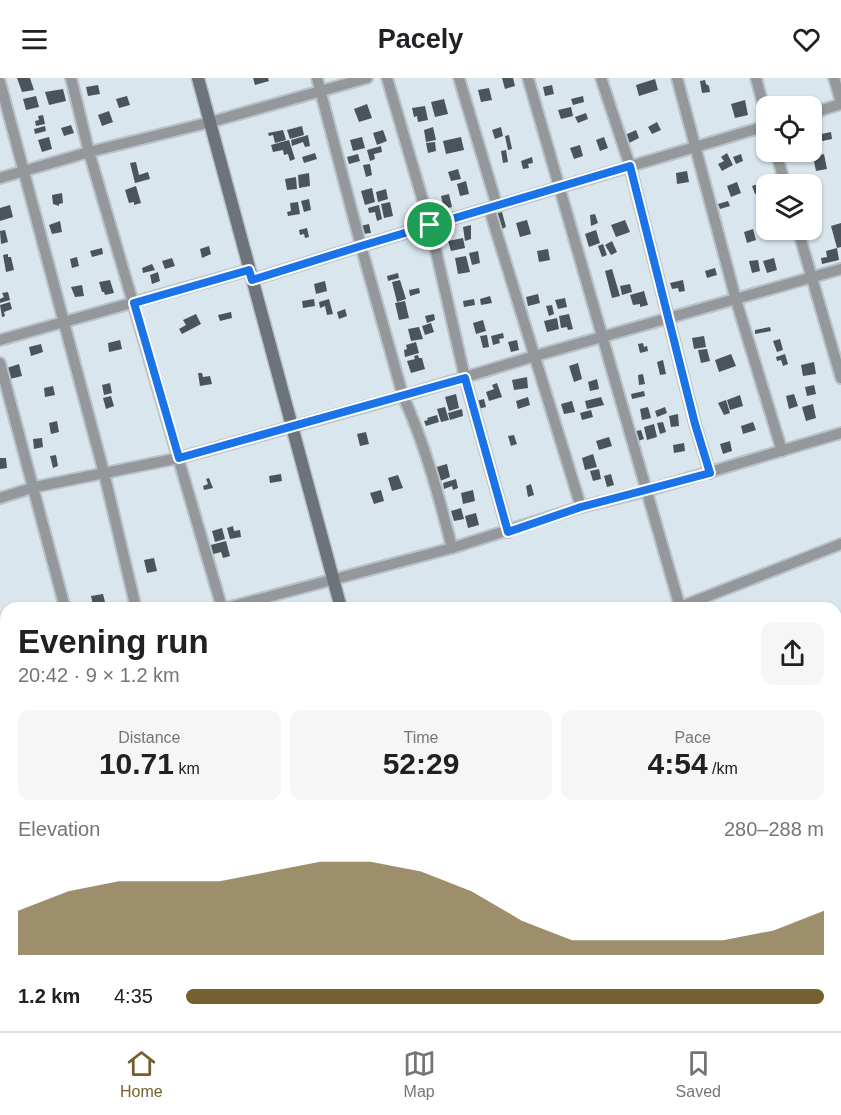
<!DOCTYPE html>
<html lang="en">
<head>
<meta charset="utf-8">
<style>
  :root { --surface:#fff; --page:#f6f6f6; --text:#202124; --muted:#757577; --line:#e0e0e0; --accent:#755f2e }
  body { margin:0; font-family:Helvetica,sans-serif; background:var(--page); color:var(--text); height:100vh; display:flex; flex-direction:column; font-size:22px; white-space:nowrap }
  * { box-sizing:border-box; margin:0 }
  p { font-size:20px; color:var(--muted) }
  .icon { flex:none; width:33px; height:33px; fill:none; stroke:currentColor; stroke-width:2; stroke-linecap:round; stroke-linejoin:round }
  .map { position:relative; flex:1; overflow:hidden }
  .details { position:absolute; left:0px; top:524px; width:842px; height:430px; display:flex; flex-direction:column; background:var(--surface); border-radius:18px 18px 0 0; box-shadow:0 2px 4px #0004 }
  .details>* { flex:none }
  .buttons { position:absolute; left:756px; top:18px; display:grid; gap:12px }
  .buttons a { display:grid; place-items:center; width:66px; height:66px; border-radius:12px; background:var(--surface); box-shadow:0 2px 4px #0004; font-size:30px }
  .pin { position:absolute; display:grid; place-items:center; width:51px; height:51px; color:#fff; margin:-26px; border:3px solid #fff; border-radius:50%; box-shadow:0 2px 6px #0007 }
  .round { display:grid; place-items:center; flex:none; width:63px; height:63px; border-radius:12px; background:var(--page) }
  .overview { display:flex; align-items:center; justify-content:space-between; height:102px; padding:0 18px }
  h1 { font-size:33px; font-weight:700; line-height:45px }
  .figures { display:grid; grid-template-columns:repeat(3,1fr); gap:9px; height:102px; padding:6px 18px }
  .figures div { display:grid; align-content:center; border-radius:12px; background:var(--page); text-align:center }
  .figures b { font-size:30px; font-weight:700 }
  .figures small { font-size:16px; font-weight:400 }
  .figures p { font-size:16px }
  .chart { height:168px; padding:12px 18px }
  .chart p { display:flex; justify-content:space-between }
  .chart svg { width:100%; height:108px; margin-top:6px; fill:var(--accent); opacity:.7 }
  ul { padding:0 18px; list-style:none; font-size:20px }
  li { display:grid; grid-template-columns:96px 72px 1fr; align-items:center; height:45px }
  li i { height:15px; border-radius:8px; background:var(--accent) }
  header { display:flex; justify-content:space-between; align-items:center; height:78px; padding:0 18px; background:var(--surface); font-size:27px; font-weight:700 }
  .menu { display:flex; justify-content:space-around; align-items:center; height:84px; border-top:2px solid var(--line); background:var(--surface); font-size:16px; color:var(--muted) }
  .menu a { display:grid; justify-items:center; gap:3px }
  .menu .active { color:var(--accent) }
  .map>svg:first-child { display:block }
</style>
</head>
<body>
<header><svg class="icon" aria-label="menu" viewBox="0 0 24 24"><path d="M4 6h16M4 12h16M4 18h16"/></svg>Pacely<svg class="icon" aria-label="heart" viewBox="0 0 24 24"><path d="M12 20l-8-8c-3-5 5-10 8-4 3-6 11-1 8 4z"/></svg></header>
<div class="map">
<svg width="841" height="953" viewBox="0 0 841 953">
  <rect width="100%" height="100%" fill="#dae6ed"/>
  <g fill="#4a545a">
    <polygon points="17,0 30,0 34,12 22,14"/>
    <polygon points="253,0 268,0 269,3 255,7"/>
    <polygon points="502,0 513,0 515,8 505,11"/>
    <polygon points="655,1 658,12 639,18 636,7"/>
    <polygon points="705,2 706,6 709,8 710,14 702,15 700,3"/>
    <polygon points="98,7 100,16 88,18 86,9"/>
    <polygon points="552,7 554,16 545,18 543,9"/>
    <polygon points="489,10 492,22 481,24 478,12"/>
    <polygon points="63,11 66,23 49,27 45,14"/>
    <polygon points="36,18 39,29 26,32 23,21"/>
    <polygon points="127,18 130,27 119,30 116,21"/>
    <polygon points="583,18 584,24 573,27 571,21"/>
    <polygon points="444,21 448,36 435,39 431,24"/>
    <polygon points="745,22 748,37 735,40 731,26"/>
    <polygon points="367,26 372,40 359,44 354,31"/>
    <polygon points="425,28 428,42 418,44 417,38 414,39 412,30"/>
    <polygon points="571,29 573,38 561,41 558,32"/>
    <polygon points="109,33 113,44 102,48 98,37"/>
    <polygon points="586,35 588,41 578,45 575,39"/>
    <polygon points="43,37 45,46 36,48 35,43 39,42 38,38"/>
    <polygon points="657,44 661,52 652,56 648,49"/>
    <polygon points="71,47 74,55 64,58 61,50"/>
    <polygon points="45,48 46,53 35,56 34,51"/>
    <polygon points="302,48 304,57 290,61 287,52"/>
    <polygon points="433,49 436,62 426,64 424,52"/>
    <polygon points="501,49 503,58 495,61 492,52"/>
    <polygon points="283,52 286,62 275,65 273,57 269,58 268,55"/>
    <polygon points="383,52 387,63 377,67 373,55"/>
    <polygon points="636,52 639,60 627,66 623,58"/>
    <polygon points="831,54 832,61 812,65 812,58"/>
    <polygon points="308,57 310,68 305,69 303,64 292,68 291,62"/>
    <polygon points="509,57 512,71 508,72 505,58"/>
    <polygon points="49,59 52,71 42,74 38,62"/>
    <polygon points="362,59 365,70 353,73 350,62"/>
    <polygon points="461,59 464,72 446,76 443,63"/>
    <polygon points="604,59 608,70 600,73 596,62"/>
    <polygon points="289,62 295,81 290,83 288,76 284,77 283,72 273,74 271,67"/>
    <polygon points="435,64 436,73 428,75 426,65"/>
    <polygon points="580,67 583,78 574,81 570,70"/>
    <polygon points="381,68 382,74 374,76 375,81 370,83 367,72"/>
    <polygon points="506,72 508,84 503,85 501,73"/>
    <polygon points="784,74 795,74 797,78 787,82"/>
    <polygon points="315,75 317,81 304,85 302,79"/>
    <polygon points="727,75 733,87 722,93 718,86 724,83 721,79"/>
    <polygon points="358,76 360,83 349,86 347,79"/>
    <polygon points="741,76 743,83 736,86 733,79"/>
    <polygon points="824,76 827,91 816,93 813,79"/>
    <polygon points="532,79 533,85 528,86 529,90 523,91 521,83"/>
    <polygon points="136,84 139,97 148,94 150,101 135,105 130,85"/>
    <polygon points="370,86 372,97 366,99 363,87"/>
    <polygon points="458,91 461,101 451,103 448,94"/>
    <polygon points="687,93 689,104 677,106 676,95"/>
    <polygon points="309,95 310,108 299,110 298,97"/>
    <polygon points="296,99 297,111 287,112 285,101"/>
    <polygon points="466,103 469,116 460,118 457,106"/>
    <polygon points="737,104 741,115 731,119 727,108"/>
    <polygon points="762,105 765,113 755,116 752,108"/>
    <polygon points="136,108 141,125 134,127 134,124 129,125 125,112"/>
    <polygon points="372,110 375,124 365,127 361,113"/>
    <polygon points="386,111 388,121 378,124 376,114"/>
    <polygon points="62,115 63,125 59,126 59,128 53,126 52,117"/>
    <polygon points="449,116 452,129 444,131 441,118"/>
    <polygon points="309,121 311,132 304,134 301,123"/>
    <polygon points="728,123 730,128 720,131 718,126"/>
    <polygon points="298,124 300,136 288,138 287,134 291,133 290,125"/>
    <polygon points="390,124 393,138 384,140 381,126"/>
    <polygon points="10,127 13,139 0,143 0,130"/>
    <polygon points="379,127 382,141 377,143 375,134 369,135 368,130"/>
    <polygon points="502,134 506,149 502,151 500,145 497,146 494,136"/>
    <polygon points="595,136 598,145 591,148 590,137"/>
    <polygon points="527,142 531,156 520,159 516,145"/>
    <polygon points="625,142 630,154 616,159 611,147"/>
    <polygon points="60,143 62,154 52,156 49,147"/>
    <polygon points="841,145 841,169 837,170 831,148"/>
    <polygon points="369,146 371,155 362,156 360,148"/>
    <polygon points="471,147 471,161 465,163 463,149"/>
    <polygon points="307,150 309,159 305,160 304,156 300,157 299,152"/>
    <polygon points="753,151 756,162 747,165 744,154"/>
    <polygon points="5,152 8,164 1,166 0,153"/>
    <polygon points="596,152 600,165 589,169 585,156"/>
    <polygon points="463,160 465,170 451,173 448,163"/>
    <polygon points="612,163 617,174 611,177 605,167"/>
    <polygon points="603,166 607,177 602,179 598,168"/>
    <polygon points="209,168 211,176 202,180 200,171"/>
    <polygon points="102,170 103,176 92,179 90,173"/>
    <polygon points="837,170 839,182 822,186 821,180 827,179 826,173"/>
    <polygon points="548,171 550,182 539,184 537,173"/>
    <polygon points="478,173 480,185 472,187 469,175"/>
    <polygon points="8,176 8,179 11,179 14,192 6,194 3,177"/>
    <polygon points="466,178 470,194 458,196 455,180"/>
    <polygon points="77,179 79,188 72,190 70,181"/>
    <polygon points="172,180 175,188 165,191 162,183"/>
    <polygon points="774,180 777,192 767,195 763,183"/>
    <polygon points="758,182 760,193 752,195 749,183"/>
    <polygon points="152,186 155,192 143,195 142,190"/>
    <polygon points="715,190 717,197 707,200 705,193"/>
    <polygon points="612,191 620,218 612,220 605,193"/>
    <polygon points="158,194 160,203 152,206 150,197"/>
    <polygon points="398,195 399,200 388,203 387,198"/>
    <polygon points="110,202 114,215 105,217 104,214 102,214 99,204"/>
    <polygon points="400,202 406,221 397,224 392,204"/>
    <polygon points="683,202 685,213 679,214 678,210 672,211 670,205"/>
    <polygon points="325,203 327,213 316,216 314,206"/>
    <polygon points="630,206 632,214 622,217 620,208"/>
    <polygon points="82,207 84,218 75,219 71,209"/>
    <polygon points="419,210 420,215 410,218 409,212"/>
    <polygon points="644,213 648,227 640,229 640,226 633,227 630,217"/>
    <polygon points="8,214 10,222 0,225 0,221 4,219 2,215"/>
    <polygon points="538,216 540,225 528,228 526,219"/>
    <polygon points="490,218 492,225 481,227 480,221"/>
    <polygon points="565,220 567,229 558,231 555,222"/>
    <polygon points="314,221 315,228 303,230 302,223"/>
    <polygon points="329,221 333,236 327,237 325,228 320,230 319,224"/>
    <polygon points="474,221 475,227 464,229 463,223"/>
    <polygon points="405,223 409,240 399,242 395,225"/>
    <polygon points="10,224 12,231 4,234 5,238 2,239 0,227"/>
    <polygon points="552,227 554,236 549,238 546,228"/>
    <polygon points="345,231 347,238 339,241 337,234"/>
    <polygon points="231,234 232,240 220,243 218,237"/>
    <polygon points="196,236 201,246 182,256 179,251 186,247 183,242"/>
    <polygon points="434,236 435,242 427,245 425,238"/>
    <polygon points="569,236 573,251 568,252 567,249 561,250 559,238"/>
    <polygon points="557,240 559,251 547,254 544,243"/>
    <polygon points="483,242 486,253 476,256 473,245"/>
    <polygon points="431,245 434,254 425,257 422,248"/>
    <polygon points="419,249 423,261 411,263 408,251"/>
    <polygon points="770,249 771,253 755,256 755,252"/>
    <polygon points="503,255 504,260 499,261 500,265 493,267 491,258"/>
    <polygon points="487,257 489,269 483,270 480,258"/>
    <polygon points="704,258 706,269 694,271 692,260"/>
    <polygon points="780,261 783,272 777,274 773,263"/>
    <polygon points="120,262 122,271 109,274 108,265"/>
    <polygon points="517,262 519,272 511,274 508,264"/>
    <polygon points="416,264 419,275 405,279 404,272 407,271 406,267"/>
    <polygon points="643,265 644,269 647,268 648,273 640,275 638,266"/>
    <polygon points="41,266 43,274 31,278 29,269"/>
    <polygon points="707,271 710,283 701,285 698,272"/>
    <polygon points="731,276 736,288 719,294 715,282"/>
    <polygon points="785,276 788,286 783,288 781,282 777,283 776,279"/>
    <polygon points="418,277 419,280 422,280 425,291 411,295 407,283 415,281 414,278"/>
    <polygon points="663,282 666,296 660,297 657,284"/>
    <polygon points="814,284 816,296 803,298 801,287"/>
    <polygon points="578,285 582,301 574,304 569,288"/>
    <polygon points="19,286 22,298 10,301 7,290"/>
    <polygon points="198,295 202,295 203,299 210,298 212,306 200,308"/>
    <polygon points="643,296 645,306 639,307 638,297"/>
    <polygon points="527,299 528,310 514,312 512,302"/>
    <polygon points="597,301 599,311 590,313 588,304"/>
    <polygon points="110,305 112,315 104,317 102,307"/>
    <polygon points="497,305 502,319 489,323 486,314 494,311 492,307"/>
    <polygon points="814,307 816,316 807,318 805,309"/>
    <polygon points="53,308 55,317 45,319 44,310"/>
    <polygon points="644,313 645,318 632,321 631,316"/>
    <polygon points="456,316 459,330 449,333 445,319"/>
    <polygon points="794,316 798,328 789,331 786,318"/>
    <polygon points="740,317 743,328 730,332 727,322"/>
    <polygon points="111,318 114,328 106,331 103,320"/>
    <polygon points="528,319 530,327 518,331 516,323"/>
    <polygon points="601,319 604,327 587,331 585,323"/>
    <polygon points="484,321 486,329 478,331 476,323"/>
    <polygon points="726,322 730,335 724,337 718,325"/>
    <polygon points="572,323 575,334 564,336 561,326"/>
    <polygon points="813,326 816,340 806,343 802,329"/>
    <polygon points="445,329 449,342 441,344 437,331"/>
    <polygon points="648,329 651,340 642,342 640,331"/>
    <polygon points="665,329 667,335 657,339 655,333"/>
    <polygon points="462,331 463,338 450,342 448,335"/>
    <polygon points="591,332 593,339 582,342 580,335"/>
    <polygon points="678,336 679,348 671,349 669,338"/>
    <polygon points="437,337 439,344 426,348 424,343 428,342 427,340"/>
    <polygon points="57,343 59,354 51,356 49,345"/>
    <polygon points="663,344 666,354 660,356 657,345"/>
    <polygon points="753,344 756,352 743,356 741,348"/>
    <polygon points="654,346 657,359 647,362 644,349"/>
    <polygon points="641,352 644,361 635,364 632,354"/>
    <polygon points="366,354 369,366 360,368 357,356"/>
    <polygon points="514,357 517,366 511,368 508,358"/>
    <polygon points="609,359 612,368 599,372 596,363"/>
    <polygon points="42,360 43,369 34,371 33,361"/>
    <polygon points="730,363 732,373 723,376 720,366"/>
    <polygon points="684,365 685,373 674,375 673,367"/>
    <polygon points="593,376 597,389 585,392 582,380"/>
    <polygon points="56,377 58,388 53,390 50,378"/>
    <polygon points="0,380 6,380 7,390 0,391"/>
    <polygon points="447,386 450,399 435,405 433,390"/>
    <polygon points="599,391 601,401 593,403 590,393"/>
    <polygon points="281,396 282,403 270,405 269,398"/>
    <polygon points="611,396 614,407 607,409 604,398"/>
    <polygon points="398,397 403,410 392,413 388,400"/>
    <polygon points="209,400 213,410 204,412 203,408 208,406 206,401"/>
    <polygon points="456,401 458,410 453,412 452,408 444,411 443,405"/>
    <polygon points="531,406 534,417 528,419 526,408"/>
    <polygon points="381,412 384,423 374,426 370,415"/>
    <polygon points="473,412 475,423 463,426 461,415"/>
    <polygon points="461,430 464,441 454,443 451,433"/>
    <polygon points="476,435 479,447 468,450 465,438"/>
    <polygon points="233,448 234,453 240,452 241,459 230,461 227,450"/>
    <polygon points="222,450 225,461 215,464 212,453"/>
    <polygon points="226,463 230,478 223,480 221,474 210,477 207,468"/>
    <polygon points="154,480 157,493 147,495 144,482"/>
    <polygon points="103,516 105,524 93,527 91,518"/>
  </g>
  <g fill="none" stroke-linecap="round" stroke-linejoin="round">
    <g stroke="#b9c3ca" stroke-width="14">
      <g id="street">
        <polyline points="71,0 89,74 222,530"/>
        <path d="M317 0 361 168 403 318C425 366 439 419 452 470"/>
        <polyline points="387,0 430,147 465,300 508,454"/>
        <polyline points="459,0 497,128"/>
        <polyline points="528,0 680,529 678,530"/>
        <polyline points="601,0 630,88 695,346 710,395"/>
        <polyline points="677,0 736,222 782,373"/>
        <polyline points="756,0 766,38"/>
        <polyline points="834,0 841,24"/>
        <polyline points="0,4 104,395 136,530"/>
        <polyline points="812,35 841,26"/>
        <polyline points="776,74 785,106"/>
        <polyline points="0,100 89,74 211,44 367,0"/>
        <polyline points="489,130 581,429"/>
        <polyline points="798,152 841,300"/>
        <polyline points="252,202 361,168 766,48"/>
        <polyline points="0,262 249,192"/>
        <polyline points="0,285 65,530"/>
        <polyline points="0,420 35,409 179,380 403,318 535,278 841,191"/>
        <polyline points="680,529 841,466"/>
        <polyline points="226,530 452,470 581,429 646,413 841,355"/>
        <polyline points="0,558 6,580"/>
      </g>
    </g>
    <g stroke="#b9c3ca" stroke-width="15">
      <g id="secondary">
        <polyline points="198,0 341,530"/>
        <polyline points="448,948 449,953"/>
      </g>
    </g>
    <use href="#street" stroke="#94989b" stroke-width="10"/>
    <use href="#secondary" stroke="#6d7479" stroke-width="12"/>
  </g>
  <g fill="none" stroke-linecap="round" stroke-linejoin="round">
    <g stroke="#fff" stroke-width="12">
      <polygon id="route" points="630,88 695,346 710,395 581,429 508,454 465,300 179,380 134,225 249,192 252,202 361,168"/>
    </g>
    <use href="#route" stroke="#1a73e8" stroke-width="8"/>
  </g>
</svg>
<div class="buttons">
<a><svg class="icon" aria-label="locate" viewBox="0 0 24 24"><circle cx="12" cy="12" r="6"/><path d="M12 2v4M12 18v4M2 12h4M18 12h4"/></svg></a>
<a><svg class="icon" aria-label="layers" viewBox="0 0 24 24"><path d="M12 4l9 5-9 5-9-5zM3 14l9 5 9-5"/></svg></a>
</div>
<div class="pin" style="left:430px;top:147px;background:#1e9e55"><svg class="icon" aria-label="arrive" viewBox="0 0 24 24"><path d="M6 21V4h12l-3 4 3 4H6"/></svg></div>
<section class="details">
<div class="overview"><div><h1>Evening run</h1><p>20:42 · 9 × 1.2 km</p></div><a class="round"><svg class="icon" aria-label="share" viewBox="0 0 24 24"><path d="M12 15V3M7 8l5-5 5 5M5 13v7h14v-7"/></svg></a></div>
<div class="figures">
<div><p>Distance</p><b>10.71<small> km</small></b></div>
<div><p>Time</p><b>52:29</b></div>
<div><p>Pace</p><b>4:54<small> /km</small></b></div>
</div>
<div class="chart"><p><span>Elevation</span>280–288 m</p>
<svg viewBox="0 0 160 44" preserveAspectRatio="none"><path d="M0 44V26L10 18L20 14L30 14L40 14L50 10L60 6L70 6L80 10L90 18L100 30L110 38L120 38L130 38L140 38L150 34L160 26V44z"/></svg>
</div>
<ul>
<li><b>1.2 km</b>4:35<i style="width:100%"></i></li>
</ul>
</section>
</div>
<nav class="menu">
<a class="active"><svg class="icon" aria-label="home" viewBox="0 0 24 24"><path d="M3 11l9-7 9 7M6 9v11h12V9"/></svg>Home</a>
<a><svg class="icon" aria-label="map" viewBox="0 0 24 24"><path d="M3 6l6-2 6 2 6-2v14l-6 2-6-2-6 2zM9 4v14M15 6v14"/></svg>Map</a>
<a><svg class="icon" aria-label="saved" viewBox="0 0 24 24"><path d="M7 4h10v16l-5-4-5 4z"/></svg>Saved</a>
</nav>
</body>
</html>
